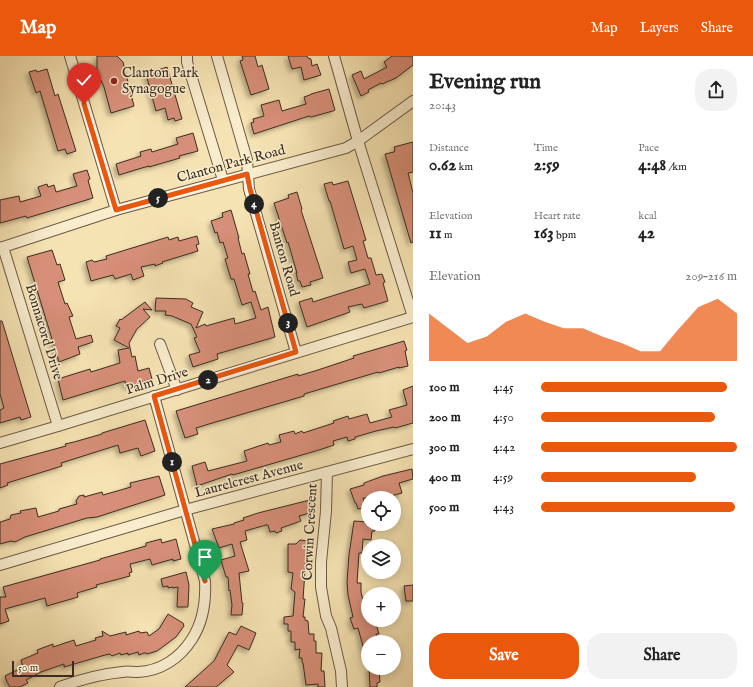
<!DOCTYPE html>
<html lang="en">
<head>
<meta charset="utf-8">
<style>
  :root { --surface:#fff; --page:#f2f2f2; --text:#222; --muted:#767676; --accent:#ea580c }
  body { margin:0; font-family:"IM FELL English",serif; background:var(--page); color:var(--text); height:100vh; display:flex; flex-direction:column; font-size:15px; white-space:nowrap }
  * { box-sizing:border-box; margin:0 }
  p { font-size:13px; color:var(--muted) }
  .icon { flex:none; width:22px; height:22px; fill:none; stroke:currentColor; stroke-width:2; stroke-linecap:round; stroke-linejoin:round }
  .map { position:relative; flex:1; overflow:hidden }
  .details { display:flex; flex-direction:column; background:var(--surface); width:340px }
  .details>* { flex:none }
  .tools { position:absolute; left:361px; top:435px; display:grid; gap:8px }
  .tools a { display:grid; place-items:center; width:40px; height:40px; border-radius:50%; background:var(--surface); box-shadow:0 2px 10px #0003; font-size:20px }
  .scale { position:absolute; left:12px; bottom:10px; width:62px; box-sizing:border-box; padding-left:4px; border:2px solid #3b2d21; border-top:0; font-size:11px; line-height:14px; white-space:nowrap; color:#3b2d21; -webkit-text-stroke:3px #f9edce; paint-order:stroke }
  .pin { position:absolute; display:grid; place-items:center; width:34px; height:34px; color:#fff; margin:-41px -17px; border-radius:50% 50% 50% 0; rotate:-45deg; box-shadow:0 0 4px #0007 }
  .pin .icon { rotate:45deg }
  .km { position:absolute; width:20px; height:20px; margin:-10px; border-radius:50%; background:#222; color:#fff; font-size:11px; line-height:20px; text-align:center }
  .round { display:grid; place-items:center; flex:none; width:42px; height:42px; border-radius:16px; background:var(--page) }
  .overview { display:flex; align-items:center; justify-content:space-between; height:68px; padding:0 16px }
  h1 { font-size:22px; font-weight:800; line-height:30px }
  .figures { display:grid; grid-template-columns:repeat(3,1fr); gap:6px; height:68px; padding:4px 16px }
  .figures div { display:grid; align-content:center }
  .figures b { font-size:17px; font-weight:800 }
  .figures small { font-size:11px; font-weight:400 }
  .figures p { font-size:11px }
  .chart { height:112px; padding:8px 16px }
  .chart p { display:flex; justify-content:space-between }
  .chart svg { width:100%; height:72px; margin-top:4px; fill:var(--accent); opacity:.7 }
  .cta { display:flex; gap:8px; margin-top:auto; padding:8px 16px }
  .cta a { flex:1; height:46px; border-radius:16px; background:var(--accent); color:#fff; font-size:16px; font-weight:800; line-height:46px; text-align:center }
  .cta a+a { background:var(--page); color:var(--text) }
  ul { padding:0 16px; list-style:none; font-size:13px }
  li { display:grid; grid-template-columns:64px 48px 1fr; align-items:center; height:30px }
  li i { height:10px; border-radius:5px; background:var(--accent) }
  header { display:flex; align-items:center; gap:24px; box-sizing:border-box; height:56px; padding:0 20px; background:var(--accent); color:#fff }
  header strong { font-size:19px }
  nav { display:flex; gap:22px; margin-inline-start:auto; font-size:14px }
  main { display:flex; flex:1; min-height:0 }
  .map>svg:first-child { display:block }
</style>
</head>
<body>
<header>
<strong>Map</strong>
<nav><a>Map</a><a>Layers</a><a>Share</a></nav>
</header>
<main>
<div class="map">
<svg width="413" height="631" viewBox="0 0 413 631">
  <defs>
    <filter id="shadow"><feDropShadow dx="-3" dy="3" stdDeviation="2" flood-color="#0004"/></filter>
  </defs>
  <rect width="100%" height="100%" fill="#f6e3b3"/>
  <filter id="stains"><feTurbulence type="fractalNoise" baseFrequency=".005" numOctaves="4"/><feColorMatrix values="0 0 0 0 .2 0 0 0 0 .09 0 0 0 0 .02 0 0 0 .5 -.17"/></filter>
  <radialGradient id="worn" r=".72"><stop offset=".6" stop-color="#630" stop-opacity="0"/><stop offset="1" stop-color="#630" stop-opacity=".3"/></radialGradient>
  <g fill="#d78f79" stroke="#3b2d21" filter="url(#shadow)">
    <polygon points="97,0 117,0 123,6 134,50 111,57 104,31 97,16"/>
    <polygon points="242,0 255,0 258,11 262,9 269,33 251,39 240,5 243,4"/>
    <polygon points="288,0 307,0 308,2 311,3 312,10 317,8 321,19 304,24 301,11 292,13"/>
    <polygon points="392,0 413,0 413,9 396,22 382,28 381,27 368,34 369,36 361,40 352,19 361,15 364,23 387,11 384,6"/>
    <polygon points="167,11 182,63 175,65 174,62 168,64 165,52 156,55 146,18"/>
    <polygon points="47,13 55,40 58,38 76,95 67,98 65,93 58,95 40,35 36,37 29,16 36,14 37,16"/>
    <polygon points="329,33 335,54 333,55 311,61 309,60 254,78 251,67 254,66 253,63 264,60 261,49 279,44 282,55 306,48 304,41 310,39 311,38"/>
    <polygon points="193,77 198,95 179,100 180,102 149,111 149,110 135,114 119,119 116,108 141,100 140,96 151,93 152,96 178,88 176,82"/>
    <polygon points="413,86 413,116 408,117 413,137 413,186 411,187 385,98 394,96 395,94 394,91"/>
    <polygon points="87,114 90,123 88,124 93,142 27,162 26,160 0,167 0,144 19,140 20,146 41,140 38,131 47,128 48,131 54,129 56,136 77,130 73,118"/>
    <polygon points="348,125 366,184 363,185 368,202 371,202 376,219 382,218 385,226 383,227 388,245 364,252 362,248 348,251 350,256 307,271 299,246 312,242 313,246 370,228 365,213 351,217 348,206 357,204 353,190 344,193 330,145 329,145 324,128 332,126 333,129"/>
    <polygon points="297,136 302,153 301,154 323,222 310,226 311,229 302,231 300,225 298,225 296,217 297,217 288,186 287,187 274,147 289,142 288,139"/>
    <polygon points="231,154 239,182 238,182 242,198 244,197 250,218 248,218 253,236 255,235 261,254 268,251 275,281 217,298 218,303 193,311 189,299 200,296 194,282 197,281 191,268 172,260 165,259 166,255 155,255 156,242 186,243 193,247 191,251 203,256 196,272 205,268 206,270 234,262 235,268 256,262 251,246 242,249 234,223 231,223 225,203 228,202 223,186 220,187 217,176 215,177 211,165 223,161 222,157"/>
    <polygon points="197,180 199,188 196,189 198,195 162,206 163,207 155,210 155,208 141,211 144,220 133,224 131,218 115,223 113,219 91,225 86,206 92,204 94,206 107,203 106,200 168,181 169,184 178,181 179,185"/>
    <polygon points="52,194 57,209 60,208 65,224 58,226 65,248 67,247 73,260 69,261 76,283 91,279 93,286 78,291 80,298 59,306 27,201"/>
    <polygon points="145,246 152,254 143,253 150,261 137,273 129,287 132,301 135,300 138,315 149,312 152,323 126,331 125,325 63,344 58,323 90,313 91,316 120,307 118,294 129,292 114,284 120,272 116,270 120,263 121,264"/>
    <polygon points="0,265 2,265 31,361 21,364 20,361 0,367 0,354 4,352 0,338"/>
    <polygon points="404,285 407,294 405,295 408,310 399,312 399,311 379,317 378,316 304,338 304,340 209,368 196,372 198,378 185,382 176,355 298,318 298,320 318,314 354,302 353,300"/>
    <polygon points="413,330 413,367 395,372 394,371 376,375 355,381 355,383 348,385 347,381 333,385 334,389 319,394 233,419 232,418 197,430 192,410 205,406 208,415 247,405 244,395 268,387 269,389 281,386 279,379 294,375 295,378 302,375 303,377 334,367 333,365 348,360 349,363 367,358 370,367 392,361 389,354 407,349 403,334"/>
    <polygon points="145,364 155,395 141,400 138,392 120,397 118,389 61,407 62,410 7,427 8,429 0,432 0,408 66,390 65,388 74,386 102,378 102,377"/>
    <polygon points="412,413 413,423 399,427 402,437 387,441 387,439 376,442 363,442 366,451 358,453 356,447 355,447 350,433 364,429 364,427 383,420"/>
    <polygon points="159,420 165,439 97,461 87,462 25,481 15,486 11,485 0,488 0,466 10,463 11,459 21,457 20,455 36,452 38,461 59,455 59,453 77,448 76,445 79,440 84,439 84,441 102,436 103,439 131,431 130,427"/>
    <polygon points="310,444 313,456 299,460 301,465 281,472 282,475 276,477 275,475 270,476 268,469 266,469 245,475 247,484 240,486 249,515 239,517 242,547 243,547 242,559 231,559 232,549 230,534 229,535 228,521 226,521 221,504 235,500 232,488 219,492 212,473 234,468 234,467 244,464 243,462 258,457"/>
    <polygon points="354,465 368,466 368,468 375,469 375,475 372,475 371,484 363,483 362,497 359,497 357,527 361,527 361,536 366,557 368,556 368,564 375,564 379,578 376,578 377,580 374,581 375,584 372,585 372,586 368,586 368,601 366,601 358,572 354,573 350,562 353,561 348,539 347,526 349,499"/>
    <polygon points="161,483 162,487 176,483 181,503 173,505 173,503 152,509 150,503 130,508 132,516 129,517 130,520 96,529 97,531 77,537 78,541 47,550 45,542 5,553 9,565 0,568 0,541 6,541 3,531 100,504 100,503 146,490 146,487"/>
    <polygon points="300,484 309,485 309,502 306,501 303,543 305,543 303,561 305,561 305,564 308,565 309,578 314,578 314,585 316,585 316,597 322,597 321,615 324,615 325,631 318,631 318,628 306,629 303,607 302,606 302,602 299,602 300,593 295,594 295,586 291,586 291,575 288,575 288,568 284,568 284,561 293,560 295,536 291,533 293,517 288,516 288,488 296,488"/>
    <polygon points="186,516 189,529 188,551 177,551 178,531 173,532 173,531 168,532 168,530 163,531 161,523"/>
    <polygon points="413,529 413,545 406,545 404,530"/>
    <polygon points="168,558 183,567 184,570 176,581 157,595 147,598 146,597 144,597 139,599 138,596 128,599 128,597 121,599 120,597 112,600 110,598 105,599 64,611 64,608 41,616 26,624 28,627 20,631 10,631 7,626 5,620 23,611 21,604 38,597 37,594 53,588 53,591 74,584 76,590 96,584 95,582 103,580 102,575 110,580 126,576 126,579 139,575 140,577 147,576 149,580 159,573"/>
    <polygon points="241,570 256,577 249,594 238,589 227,609 234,616 216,631 185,631 214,605 229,576 236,579"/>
    <polygon points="369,612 379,612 380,626 377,627 377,631 370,631"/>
  </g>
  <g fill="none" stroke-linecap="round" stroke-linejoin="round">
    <g stroke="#6a5a46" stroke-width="12">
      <g id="minor">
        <polyline points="70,0 116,154"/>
        <polyline points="187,0 187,6 223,124"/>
        <polyline points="217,0 247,104 249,133 296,296"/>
        <polyline points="334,0 358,85 413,261"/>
        <polyline points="3,191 58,370"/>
        <polyline points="0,192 116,154 346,92 358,85 413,45"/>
        <polyline points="160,288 177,334"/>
        <polyline points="0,387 58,370 413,261"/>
        <polyline points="327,416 326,455 321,506 321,531 326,560 331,572 341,615 342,631"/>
        <polyline points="0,509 185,454 413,393"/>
        <path d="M60 631C79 624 102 618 122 616 127 615 132 616 138 616 161 615 180 602 192 583 203 566 206 545 205 525L154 340"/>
      </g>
    </g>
    <use href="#minor" stroke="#f9edce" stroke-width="10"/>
  </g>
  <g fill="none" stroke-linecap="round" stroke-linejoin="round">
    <g stroke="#fff" stroke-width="8">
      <polyline id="route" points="84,48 116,154 247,118 250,133 296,296 154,340 205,525"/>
    </g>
    <use href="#route" stroke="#ea580c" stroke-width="5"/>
  </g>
  <circle fill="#8f2418" stroke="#f9edce" stroke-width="1.5" cx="114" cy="25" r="4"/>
  <g text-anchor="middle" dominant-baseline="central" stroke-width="3" stroke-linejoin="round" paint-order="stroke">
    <g font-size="14" fill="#3b2d21" stroke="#f9edce" text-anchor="start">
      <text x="122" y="17">Clanton Park<tspan x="122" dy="16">Synagogue</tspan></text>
    </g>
    <g font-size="14" fill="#3b2d21" stroke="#f9edce">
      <text transform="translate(231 108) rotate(-15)">Clanton Park Road</text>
      <text transform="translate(284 203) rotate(74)">Banton Road</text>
      <text transform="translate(44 276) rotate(73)">Bonnacord Drive</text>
      <text transform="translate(157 325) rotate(-17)">Palm Drive</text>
      <text transform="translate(249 423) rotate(-15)">Laurelcrest Avenue</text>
      <text transform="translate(310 476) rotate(-87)">Corwin Crescent</text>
    </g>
  </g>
  <rect width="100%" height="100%" filter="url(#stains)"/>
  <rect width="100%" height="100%" fill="url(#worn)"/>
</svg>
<div class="tools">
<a><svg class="icon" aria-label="locate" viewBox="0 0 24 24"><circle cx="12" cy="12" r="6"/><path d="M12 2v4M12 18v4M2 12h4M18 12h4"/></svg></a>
<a><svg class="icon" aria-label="layers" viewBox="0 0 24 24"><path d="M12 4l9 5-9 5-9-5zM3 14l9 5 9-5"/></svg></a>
<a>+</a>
<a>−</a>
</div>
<div class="scale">50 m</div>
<div class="pin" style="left:205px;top:525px;background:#1e9e55"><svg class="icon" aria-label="arrive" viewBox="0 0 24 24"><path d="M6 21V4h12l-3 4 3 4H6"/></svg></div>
<div class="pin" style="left:84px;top:48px;background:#d93025"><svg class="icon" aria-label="check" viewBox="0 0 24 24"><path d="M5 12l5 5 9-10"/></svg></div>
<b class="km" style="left:172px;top:406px">1</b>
<b class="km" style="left:208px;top:324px">2</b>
<b class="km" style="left:288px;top:267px">3</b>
<b class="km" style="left:254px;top:148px">4</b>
<b class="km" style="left:158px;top:142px">5</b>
</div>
<section class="details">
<div class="overview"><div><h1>Evening run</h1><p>20:43</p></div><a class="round"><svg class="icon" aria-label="share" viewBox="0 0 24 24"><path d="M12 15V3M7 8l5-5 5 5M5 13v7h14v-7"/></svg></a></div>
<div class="figures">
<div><p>Distance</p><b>0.62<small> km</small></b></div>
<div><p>Time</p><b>2:59</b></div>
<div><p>Pace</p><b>4:48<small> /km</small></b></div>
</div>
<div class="figures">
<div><p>Elevation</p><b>11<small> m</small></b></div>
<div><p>Heart rate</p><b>163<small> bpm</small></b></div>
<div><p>kcal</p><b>42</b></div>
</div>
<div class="chart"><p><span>Elevation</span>209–216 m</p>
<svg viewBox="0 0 160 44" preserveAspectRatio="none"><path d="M0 44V15L10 24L20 33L30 29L40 20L50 15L60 20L70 24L80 24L90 29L100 33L110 38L120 38L130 24L140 11L150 6L160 15V44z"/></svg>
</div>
<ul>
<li><b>100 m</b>4:45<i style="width:95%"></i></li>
<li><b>200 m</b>4:50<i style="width:89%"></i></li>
<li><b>300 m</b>4:42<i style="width:100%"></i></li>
<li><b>400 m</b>4:59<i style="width:79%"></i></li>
<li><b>500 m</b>4:43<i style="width:99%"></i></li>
</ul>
<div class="cta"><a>Save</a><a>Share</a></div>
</section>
</main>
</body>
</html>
